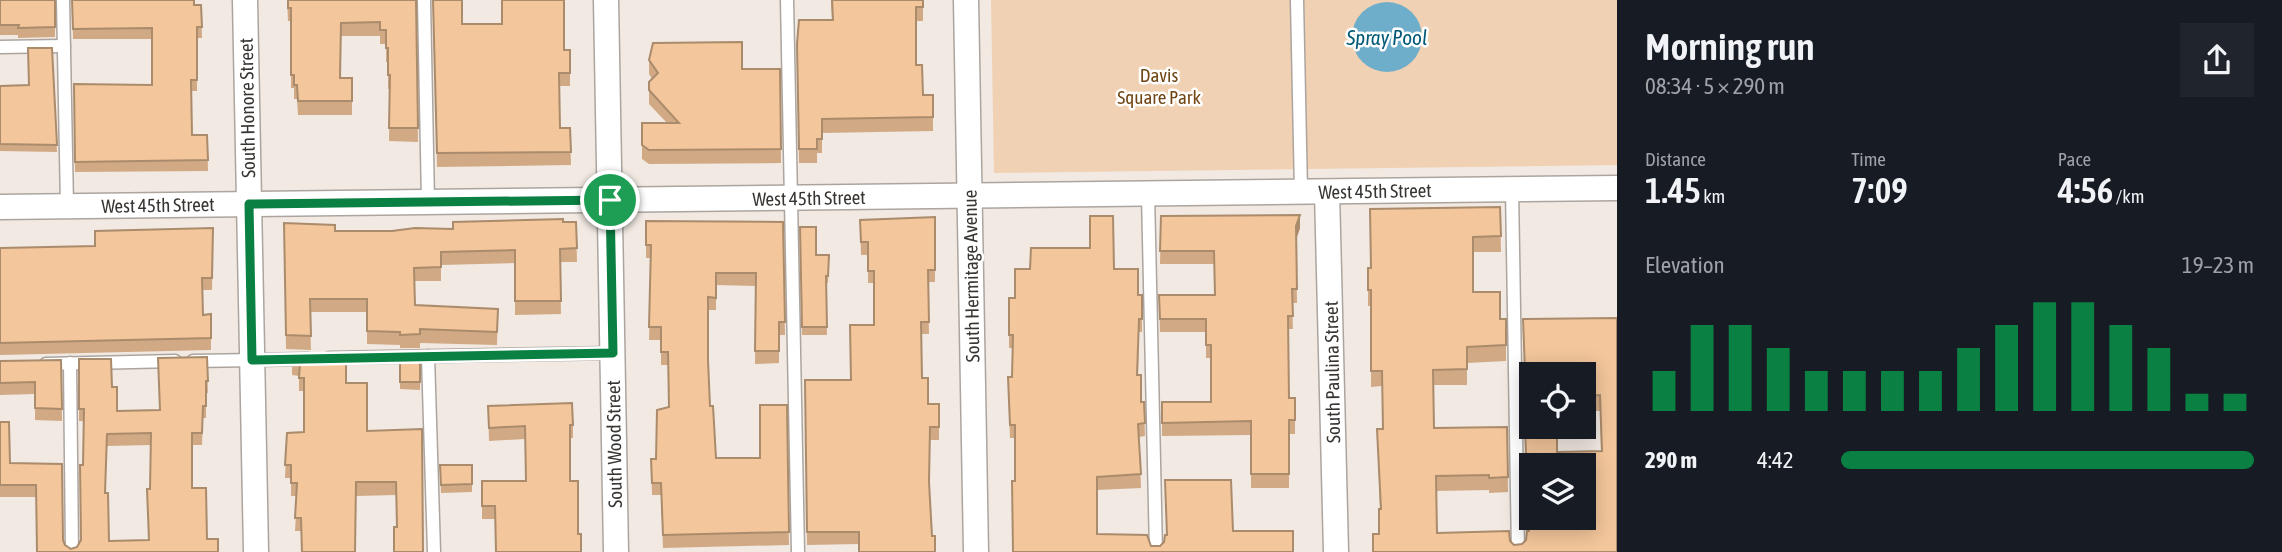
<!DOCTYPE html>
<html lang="en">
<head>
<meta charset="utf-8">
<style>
  :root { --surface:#171b24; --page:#20242c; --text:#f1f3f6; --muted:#9ea1a6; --accent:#0b8043 }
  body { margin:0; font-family:"Asap Condensed",sans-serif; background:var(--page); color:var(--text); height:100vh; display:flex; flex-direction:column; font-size:26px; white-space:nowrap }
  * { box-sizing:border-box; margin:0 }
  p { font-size:23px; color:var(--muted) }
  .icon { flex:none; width:38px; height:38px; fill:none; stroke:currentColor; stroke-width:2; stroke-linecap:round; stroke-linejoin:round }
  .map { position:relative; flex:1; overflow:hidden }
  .side { display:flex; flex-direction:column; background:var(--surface); width:665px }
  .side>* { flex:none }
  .controls { position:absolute; left:1519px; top:362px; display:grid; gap:14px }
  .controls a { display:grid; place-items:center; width:77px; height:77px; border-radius:0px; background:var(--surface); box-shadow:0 4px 18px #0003; font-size:35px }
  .pin { position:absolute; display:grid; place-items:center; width:60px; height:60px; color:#fff; margin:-30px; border:4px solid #fff; border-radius:50%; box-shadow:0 2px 7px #0007 }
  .round { display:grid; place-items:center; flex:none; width:74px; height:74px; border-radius:0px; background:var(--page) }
  .overview { display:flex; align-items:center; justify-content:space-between; height:119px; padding:0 28px }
  h1 { font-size:38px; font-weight:600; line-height:52px }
  .figures { display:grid; grid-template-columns:repeat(3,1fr); gap:10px; height:119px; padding:7px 28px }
  .figures div { display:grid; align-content:center }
  .figures b { font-size:35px; font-weight:600 }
  .figures small { font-size:19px; font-weight:400 }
  .figures p { font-size:19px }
  .chart { height:196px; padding:14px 28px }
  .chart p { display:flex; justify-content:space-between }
  .chart svg { width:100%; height:126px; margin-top:7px; stroke:var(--accent); stroke-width:6 }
  ul { padding:0 28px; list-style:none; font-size:23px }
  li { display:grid; grid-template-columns:112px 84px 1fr; align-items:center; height:52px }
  li i { height:18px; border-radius:9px; background:var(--accent) }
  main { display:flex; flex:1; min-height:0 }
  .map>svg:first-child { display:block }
</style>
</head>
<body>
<main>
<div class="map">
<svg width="1617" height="552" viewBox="0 0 1617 552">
  <rect width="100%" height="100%" fill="#f1e9e2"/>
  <polygon fill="#f1d1b3" points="991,0 1617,0 1617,165 994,173"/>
  <circle fill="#6faecb" cx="1387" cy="37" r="35"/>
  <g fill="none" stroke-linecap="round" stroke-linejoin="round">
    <g stroke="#aca59f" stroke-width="15">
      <g id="service">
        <polyline points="63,0 67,206"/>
        <polyline points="424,0 428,202"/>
        <polyline points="787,0 798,552"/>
        <polyline points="1297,0 1301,192"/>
        <polyline points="0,47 64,46"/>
        <polyline points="1512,189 1518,552"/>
        <polyline points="1148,194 1156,552"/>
        <polyline points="428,356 434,552"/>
        <polyline points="329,358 613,353"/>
        <polyline points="193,361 308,359"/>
        <polyline points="70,363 72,552"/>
        <polyline points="46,364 175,361"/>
      </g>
    </g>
    <g stroke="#aca59f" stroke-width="27">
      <g id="minor">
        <polyline points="245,0 256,552"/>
        <polyline points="606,0 616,552"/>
        <polyline points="966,0 976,552"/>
        <polyline points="1327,192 1336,552"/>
        <polyline points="0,207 1617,188"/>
      </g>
    </g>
    <use href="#service" stroke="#fff" stroke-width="12"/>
    <use href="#minor" stroke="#fff" stroke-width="24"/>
  </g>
  <g fill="#d1aa85" fill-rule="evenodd">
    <polygon points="0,0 55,0 55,37 18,38 18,35 0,35"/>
    <polygon points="72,0 201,5 202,38 197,38 197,91 191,91 192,135 207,135 208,171 75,172 74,84 152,85 152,39 73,39"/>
    <polygon points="287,0 416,0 418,142 389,141 390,89 388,89 388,62 386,62 386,44 380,44 380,36 341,36 340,78 352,78 352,115 298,115 297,99 294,99 294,88 291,88 291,21 288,21"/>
    <polygon points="433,0 462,24 564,50 570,50 570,86 559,86 560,128 570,128 571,165 437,167"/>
    <polygon points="831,0 923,0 923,21 916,21 916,65 923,95 933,95 933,131 822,133 822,153 817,153 817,163 799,163 797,58 832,20"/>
    <polygon points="52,48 57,152 0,151 0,86 29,85"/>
    <polygon points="649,60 742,69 780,69 781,163 649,164 642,159 642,123 667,123 649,104 649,82 652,79 649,74"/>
    <path d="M1500 207 1501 252H1473V292H1500V319H1506V361L1467 363V385H1433L1434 428 1507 427 1508 492 1489 493V490L1436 491 1437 533 1509 531 1510 541 1514 545 1522 544 1526 540 1527 531H1529L1525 427H1528L1527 386H1525L1523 319 1617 318V552H1373V534H1379V509H1380L1377 429H1383L1382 386 1371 387V306H1368V268H1371L1370 209ZM1531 374H1584V411H1600L1601 451 1557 452V427H1531ZM1531 466H1584V518H1531Z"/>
    <polygon points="1161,216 1300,228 1296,239 1297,303 1292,303 1293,329 1289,329 1289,398 1295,420 1295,434 1289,434 1289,488 1251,488 1251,435 1162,436 1162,402 1211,402 1211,358 1206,358 1206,332 1160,332 1159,295 1215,295 1214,264 1160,264"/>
    <polygon points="935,217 935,282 928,282 929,334 921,334 922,378 928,404 939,404 939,440 930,440 859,544 807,545 805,380 850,380 874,325 874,283 868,283 868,255 861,255 860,220"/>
    <polygon points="646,221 783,222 785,335 779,335 779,363 755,364 756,286 716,285 716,310 708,310 708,360 710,406 716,458 760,458 787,405 789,545 663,548 661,495 652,495 651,459 656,459 669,407 668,365 661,365 661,340 649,340 651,258 646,258"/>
    <polygon points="576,222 577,262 560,262 561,314 515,315 515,263 441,265 441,281 414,281 415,305 498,309 497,345 420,343 420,348 400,348 400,345 367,344 367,312 310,312 311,350 286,349 284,223 335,231 392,231 453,229"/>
    <polygon points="800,227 816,255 829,255 828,283 826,283 827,335 802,335"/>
    <polygon points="213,228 212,290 202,290 203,315 211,314 211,350 0,355 0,248 95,246"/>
    <polygon points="1114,269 1138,295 1142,295 1142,332 1139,332 1138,375 1141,402 1144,402 1145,436 1139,437 1141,488 1097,490 1097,534 1151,546 1160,546 1233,531 1293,552 1013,552 1015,438 1010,438 1008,391 1008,377 1012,377 1013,348 1009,348 1009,298 1015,298"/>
    <polygon points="292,354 346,383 367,431 422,429 397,527 396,495 356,496 301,531 295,531 297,496 291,496 291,478 285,478 287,433 304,432 304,391 299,391 299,376 292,375"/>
    <path d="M207 357 208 393H206V418H203L202 445H192V488L207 539 37 552 36 497H0V422L10 463 62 464 63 540 65 545 71 549 77 547 81 540 84 421H79V359L112 387 117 411 159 410ZM151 445 149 540 109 541 105 493 107 446Z"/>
    <polygon points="400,358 420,358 420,390 400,389"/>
    <polygon points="61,360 62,421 35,420 35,394 0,395 0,361"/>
    <polygon points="488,406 573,425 573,438 570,438 570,481 578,534 495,519 482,519 482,481 526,481 525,439 489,441"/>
    <polygon points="440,465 472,465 472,492 441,493"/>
  </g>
  <polygon fill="#aa8b6c" points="1300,215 1300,228 1296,240 1296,226"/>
  <g fill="#f3c69b" stroke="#aa8b6c" stroke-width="2" fill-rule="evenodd">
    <polygon points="0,0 55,0 55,27 18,28 19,25 0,25"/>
    <polygon points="72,0 194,0 194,5 201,5 202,27 197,27 197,80 191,80 192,135 207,135 208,160 75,162 74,84 152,85 152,28 73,29"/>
    <polygon points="288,0 416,0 418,128 389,128 390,75 388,75 388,48 386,48 386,30 380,30 380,22 341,23 340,78 352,78 352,101 298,101 297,85 294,85 294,75 291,75 291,8 288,8"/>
    <polygon points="433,0 462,0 462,24 502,24 502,0 564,0 564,50 570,50 570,73 559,73 560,128 570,128 571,152 437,153"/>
    <polygon points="832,0 923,0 923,7 916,7 916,65 922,65 923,95 933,95 933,117 822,119 822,139 817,139 817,149 799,149 797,44 799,20 833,20"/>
    <polygon points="742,42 742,69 780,69 781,149 649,150 642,145 642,123 679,123 649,90 649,82 658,73 649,60 653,43"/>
    <polygon points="28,48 52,48 57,145 0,144 0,86 29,85"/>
    <path d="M1500 207 1501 236 1473 237V292H1500V319H1506V345L1467 347V369L1433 370 1434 428 1507 427 1508 477 1489 478V475L1436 476 1437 533 1509 531 1510 541 1514 545 1522 544 1526 540 1527 531H1529L1525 427H1528L1527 371H1525L1523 319 1617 318V552H1373V534H1379V509H1381L1377 429H1383L1382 371H1371V290H1368V268H1371L1370 209ZM1531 374H1584V396L1600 395 1602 451 1557 452V427H1531ZM1531 466H1584V518H1531Z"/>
    <polygon points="1300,215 1296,226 1297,289 1292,289 1293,316 1288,316 1289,398 1295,398 1295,420 1289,420 1289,474 1251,474 1251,421 1162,423 1162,402 1211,402 1211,345 1206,345 1206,319 1160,319 1159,295 1215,295 1214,251 1160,251 1161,216"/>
    <polygon points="1090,216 1113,216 1114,269 1138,269 1138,295 1142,295 1142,319 1139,319 1137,375 1141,375 1141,402 1144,402 1145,423 1138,424 1141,474 1097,477 1097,534 1147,535 1151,546 1160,546 1164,542 1165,535 1167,535 1165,480 1231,480 1233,531 1293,531 1293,552 1013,552 1012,481 1015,481 1015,425 1010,425 1008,377 1012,377 1013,335 1009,335 1009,298 1015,298 1015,269 1030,269 1031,248 1090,248"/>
    <polygon points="935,217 935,270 928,270 929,322 921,322 922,378 928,378 928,404 939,404 939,427 930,427 929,482 932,536 935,536 935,552 859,552 859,532 807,532 805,380 851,380 850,325 874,325 874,271 868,271 868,242 861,242 860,220"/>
    <polygon points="563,219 563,222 576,222 577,248 560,249 561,301 515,301 515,250 441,252 441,267 414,268 415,305 498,309 497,332 420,329 420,334 400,335 400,332 367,331 367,299 310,299 311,336 286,335 284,223 335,225 335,231 392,231 415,228 453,229 453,222"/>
    <polygon points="646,221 783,222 785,322 779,322 779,351 755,351 756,273 716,273 716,298 708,297 708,360 710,406 713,406 716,458 760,458 760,405 787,405 789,532 663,535 661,483 652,483 651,459 656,459 657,410 669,407 668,352 661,352 661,327 649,327 651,245 646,245"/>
    <polygon points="800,227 816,227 816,255 829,255 828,276 826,276 827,327 802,327"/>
    <polygon points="213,228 212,278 202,278 203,315 211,314 211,338 0,343 0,248 95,246 95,231"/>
    <polygon points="292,354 346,356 346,383 367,383 367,431 422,429 423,552 394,552 394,527 397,527 396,482 356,482 355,552 302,552 301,518 295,518 297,483 291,483 291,465 285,465 287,433 304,432 304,378 299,378 300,363 292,362"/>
    <path d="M207 357 208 381H206V406H203L202 433H192V488H206L207 539H218V552H37L36 485H0V422H9L10 463 62 464 63 540 65 545 71 549 77 547 81 540 80 465H83L84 409H79V359H111L112 387H117V411L160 410 158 358ZM151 433 150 489H147L149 540 109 541 108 493H105L107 434Z"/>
    <rect x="400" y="358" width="20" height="24"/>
    <polygon points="61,360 62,409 35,408 35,382 0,383 0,361"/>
    <polygon points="572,403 573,425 570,425 570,481 578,481 578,534 581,534 581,552 496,552 495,506 482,506 482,481 526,481 525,426 489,428 488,406"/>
    <polygon points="440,465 472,465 472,484 441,485"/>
  </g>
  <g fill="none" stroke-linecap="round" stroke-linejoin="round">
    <g stroke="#fff" stroke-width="14">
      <polygon id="route" points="610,200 613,353 252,360 249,204"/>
    </g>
    <use href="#route" stroke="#0b8043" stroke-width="9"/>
  </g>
  <g text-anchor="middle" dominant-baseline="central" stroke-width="5" stroke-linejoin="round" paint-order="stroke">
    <g font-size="19" fill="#714615" stroke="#fff">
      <text x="1159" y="75">Davis<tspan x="1159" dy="22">Square Park</tspan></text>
    </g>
    <g font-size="19" fill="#383532" stroke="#fff">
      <text transform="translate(247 108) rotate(-91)">South Honore Street</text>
      <text transform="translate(1375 191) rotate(-1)">West 45th Street</text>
      <text transform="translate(809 198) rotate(-1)">West 45th Street</text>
      <text transform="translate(158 205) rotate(-1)">West 45th Street</text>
      <text transform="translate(971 276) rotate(-91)">South Hermitage Avenue</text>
      <text transform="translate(1332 372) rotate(-91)">South Paulina Street</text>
      <text transform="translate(614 444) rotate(-91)">South Wood Street</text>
    </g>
    <g font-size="21" font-style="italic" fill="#005976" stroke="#fff">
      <text x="1387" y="37">Spray Pool</text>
    </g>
  </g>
</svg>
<div class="controls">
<a><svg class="icon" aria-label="locate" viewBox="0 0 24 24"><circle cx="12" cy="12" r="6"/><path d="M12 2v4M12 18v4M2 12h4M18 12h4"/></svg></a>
<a><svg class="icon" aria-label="layers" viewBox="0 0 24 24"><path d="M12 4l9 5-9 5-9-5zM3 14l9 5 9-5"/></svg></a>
</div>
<div class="pin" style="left:610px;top:200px;background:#1e9e55"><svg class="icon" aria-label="arrive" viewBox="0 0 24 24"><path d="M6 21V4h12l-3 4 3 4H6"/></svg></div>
</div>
<section class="side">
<div class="overview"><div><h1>Morning run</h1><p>08:34 · 5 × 290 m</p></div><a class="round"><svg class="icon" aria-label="share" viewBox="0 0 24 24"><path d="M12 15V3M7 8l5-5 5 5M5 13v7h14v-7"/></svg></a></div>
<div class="figures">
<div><p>Distance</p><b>1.45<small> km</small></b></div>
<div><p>Time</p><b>7:09</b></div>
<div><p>Pace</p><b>4:56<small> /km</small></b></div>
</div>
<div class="chart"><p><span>Elevation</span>19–23 m</p>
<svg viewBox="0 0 160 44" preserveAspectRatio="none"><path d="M5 44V30M15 44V14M25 44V14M35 44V22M45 44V30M55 44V30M65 44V30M75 44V30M85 44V22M95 44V14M105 44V6M115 44V6M125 44V14M135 44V22M145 44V38M155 44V38"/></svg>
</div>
<ul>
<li><b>290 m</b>4:42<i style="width:100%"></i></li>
</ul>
</section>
</main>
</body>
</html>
